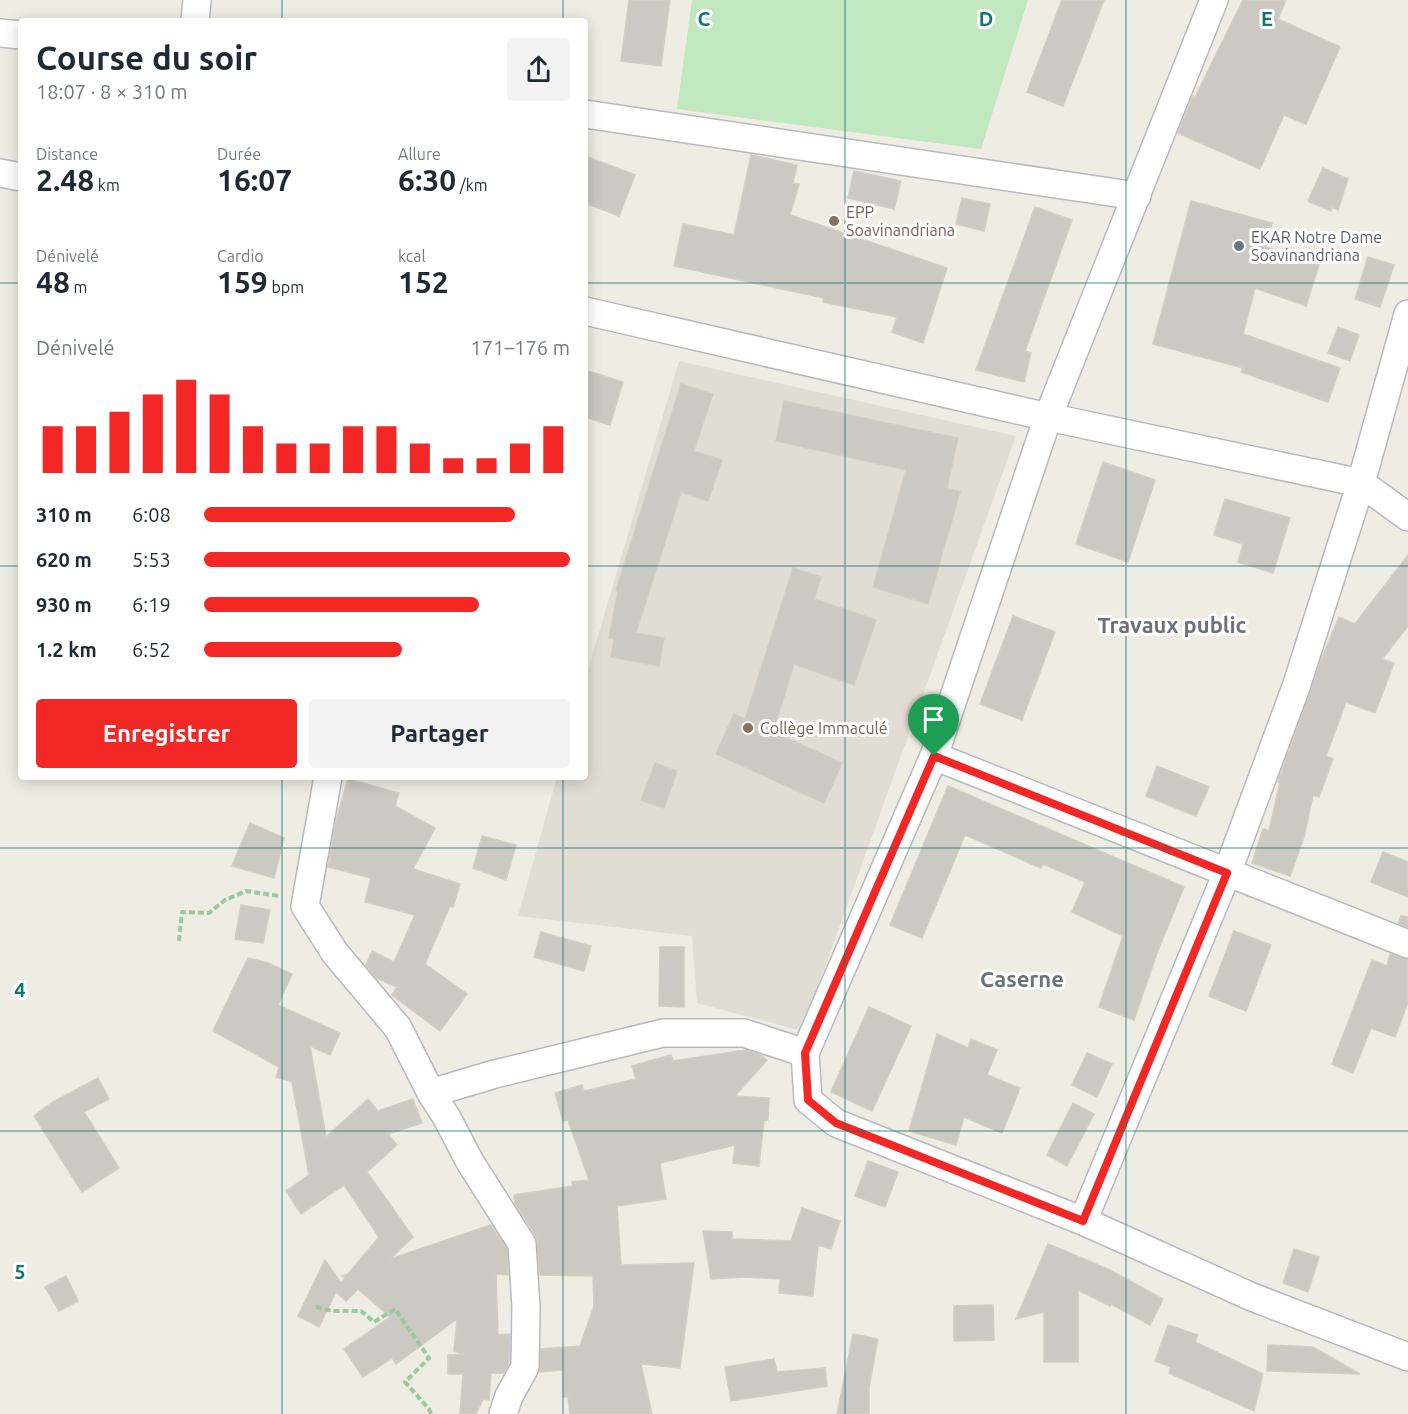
<!DOCTYPE html>
<html lang="fr">
<head>
<meta charset="utf-8">
<style>
  :root { --surface:#fff; --page:#f2f2f3; --text:#1f2937; --muted:#747a83; --accent:#f22726 }
  body { margin:0; font-family:Ubuntu,sans-serif; background:var(--page); color:var(--text); height:100vh; display:flex; flex-direction:column; font-size:22px; white-space:nowrap }
  * { box-sizing:border-box; margin:0 }
  p { font-size:20px; color:var(--muted) }
  .icon { flex:none; width:33px; height:33px; fill:none; stroke:currentColor; stroke-width:2; stroke-linecap:round; stroke-linejoin:round }
  .map { position:relative; flex:1; overflow:hidden }
  .sheet { position:absolute; left:18px; top:18px; width:570px; height:762px; display:flex; flex-direction:column; background:var(--surface); border-radius:6px; box-shadow:0 3px 15px #0003 }
  .sheet>* { flex:none }
  .pin { position:absolute; display:grid; place-items:center; width:51px; height:51px; color:#fff; margin:-62px -26px; border-radius:50% 50% 50% 0; rotate:-45deg; box-shadow:0 0 6px #0007 }
  .pin .icon { rotate:45deg }
  .round { display:grid; place-items:center; flex:none; width:63px; height:63px; border-radius:6px; background:var(--page) }
  .overview { display:flex; align-items:center; justify-content:space-between; height:102px; padding:0 18px }
  h1 { font-size:33px; font-weight:700; line-height:45px }
  .figures { display:grid; grid-template-columns:repeat(3,1fr); gap:9px; height:102px; padding:6px 18px }
  .figures div { display:grid; align-content:center }
  .figures b { font-size:30px; font-weight:700 }
  .figures small { font-size:16px; font-weight:400 }
  .figures p { font-size:16px }
  .chart { height:168px; padding:12px 18px }
  .chart p { display:flex; justify-content:space-between }
  .chart svg { width:100%; height:108px; margin-top:6px; stroke:var(--accent); stroke-width:6 }
  .primary-button { display:flex; gap:12px; margin-top:auto; padding:12px 18px }
  .primary-button a { flex:1; height:69px; border-radius:6px; background:var(--accent); color:#fff; font-size:24px; font-weight:700; line-height:69px; text-align:center }
  .primary-button a+a { background:var(--page); color:var(--text) }
  ul { padding:0 18px; list-style:none; font-size:20px }
  li { display:grid; grid-template-columns:96px 72px 1fr; align-items:center; height:45px }
  li i { height:15px; border-radius:8px; background:var(--accent) }
  .map>svg:first-child { display:block }
</style>
</head>
<body>
<div class="map">
<svg width="1408" height="1414" viewBox="0 0 1408 1414">
  <rect width="100%" height="100%" fill="#efece3"/>
  <polygon fill="#e1ddd4" points="679,361 1016,436 802,1031 697,1003 692,936 518,916 557,777 585,777 585,680"/>
  <polygon fill="#c1e8be" points="692,0 1028,0 981,149 677,109"/>
  <g fill="#ccc8c2" stroke="#d4cdc1" stroke-width="1.5">
    <polygon points="629,0 670,0 661,66 621,61"/>
    <polygon points="1062,0 1104,0 1063,106 1027,92"/>
    <polygon points="1243,0 1286,0 1278,19 1340,47 1306,124 1284,115 1260,169 1178,133 1193,96 1195,97"/>
    <polygon points="751,155 797,165 793,183 799,184 790,215 947,268 923,343 892,332 897,317 823,302 824,298 674,266 683,224 734,235"/>
    <polygon points="585,156 635,175 619,216 585,203"/>
    <polygon points="1323,168 1348,179 1338,210 1332,207 1331,211 1308,201"/>
    <polygon points="854,171 901,181 894,209 848,198"/>
    <polygon points="962,198 990,204 984,231 956,224"/>
    <polygon points="1191,201 1272,223 1266,247 1319,265 1306,306 1255,288 1243,334 1340,368 1328,402 1241,372 1243,368 1153,344"/>
    <polygon points="1035,207 1072,220 1025,351 1031,353 1024,382 976,370"/>
    <polygon points="1368,257 1394,265 1380,307 1355,299"/>
    <polygon points="1338,327 1359,335 1350,361 1328,353"/>
    <polygon points="585,370 623,382 610,425 585,417"/>
    <polygon points="681,384 713,394 694,451 722,460 708,501 681,492 636,633 664,638 659,666 611,657 614,639 609,638 618,591 616,590"/>
    <polygon points="784,401 958,438 947,488 960,492 928,604 873,587 906,470 776,441"/>
    <polygon points="1103,462 1155,480 1128,562 1076,544"/>
    <polygon points="1225,499 1290,518 1273,573 1238,562 1243,544 1214,535"/>
    <polygon points="1408,555 1408,626 1382,659 1394,663 1375,713 1346,702 1326,756 1333,759 1319,797 1313,795 1304,837 1290,876 1252,863 1263,829 1269,831 1280,782 1278,782 1321,660 1339,617 1355,624"/>
    <polygon points="793,568 821,577 814,599 876,620 854,685 794,664 773,732 842,763 824,803 716,754 734,714 745,719"/>
    <polygon points="1013,616 1055,632 1022,720 980,704"/>
    <polygon points="655,763 677,771 664,808 641,800"/>
    <polygon points="1157,766 1209,787 1196,816 1146,796"/>
    <polygon points="348,779 399,793 395,806 435,828 413,869 460,884 453,907 450,906 425,964 467,994 440,1031 392,995 397,987 376,978 366,965 372,951 394,962 415,915 365,902 371,878 328,867 337,817"/>
    <polygon points="948,786 1184,887 1157,953 1134,1020 1099,1007 1123,936 1072,912 1085,882 1043,864 1041,868 965,835 922,938 890,925"/>
    <polygon points="250,823 284,838 274,878 232,866"/>
    <polygon points="482,836 516,845 506,880 473,868"/>
    <polygon points="1383,852 1408,862 1408,897 1371,882"/>
    <polygon points="241,905 270,910 263,943 235,939"/>
    <polygon points="1401,916 1408,917 1408,927 1398,923"/>
    <polygon points="1234,931 1271,945 1246,1011 1209,996"/>
    <polygon points="541,932 591,946 584,971 534,957"/>
    <polygon points="660,947 684,947 684,1007 659,1006"/>
    <polygon points="1390,954 1408,959 1408,1002 1395,1037 1371,1028 1353,1073 1332,1064 1372,960 1387,966"/>
    <polygon points="248,958 268,963 292,974 278,1005 340,1033 330,1055 310,1046 326,1137 368,1099 378,1111 413,1099 422,1123 388,1134 397,1145 367,1172 413,1237 390,1259 491,1225 507,1249 508,1275 496,1274 498,1335 510,1334 509,1363 504,1373 491,1373 489,1400 483,1399 476,1414 460,1414 463,1374 448,1374 448,1355 465,1354 454,1351 457,1319 396,1364 392,1358 363,1377 344,1349 390,1317 358,1289 346,1301 336,1292 319,1327 298,1316 325,1260 341,1283 345,1278 342,1276 348,1274 379,1237 344,1185 301,1214 286,1191 309,1175 292,1082 276,1077 279,1067 213,1031"/>
    <polygon points="869,1007 911,1026 872,1111 831,1092"/>
    <polygon points="937,1034 968,1048 971,1039 997,1050 987,1075 1020,1088 1002,1133 964,1117 956,1145 909,1131"/>
    <polygon points="746,1050 761,1055 767,1060 735,1096 769,1098 768,1120 764,1120 759,1166 733,1163 735,1145 660,1163 666,1199 617,1206 621,1265 694,1263 680,1368 641,1364 652,1414 570,1414 568,1397 563,1397 563,1370 540,1372 541,1349 580,1346 594,1306 593,1276 540,1275 536,1236 515,1204 514,1195 573,1186 572,1182 589,1180 568,1120 563,1121 555,1093 582,1085 584,1091 636,1079 632,1066 671,1055 673,1061"/>
    <polygon points="1087,1053 1112,1064 1097,1097 1072,1085"/>
    <polygon points="98,1078 109,1099 84,1112 119,1168 82,1192 34,1116 53,1102"/>
    <polygon points="1073,1103 1094,1114 1067,1166 1047,1155"/>
    <polygon points="868,1161 898,1172 885,1207 855,1196"/>
    <polygon points="802,1208 840,1221 831,1249 818,1245 813,1296 779,1293 780,1279 745,1277 711,1279 703,1231 732,1232 732,1239 791,1241"/>
    <polygon points="1048,1244 1110,1270 1163,1299 1150,1325 1111,1304 1110,1306 1078,1290 1078,1362 1044,1362 1044,1312 1016,1319"/>
    <polygon points="1294,1249 1319,1257 1308,1292 1283,1283"/>
    <polygon points="66,1276 78,1301 59,1311 45,1287"/>
    <polygon points="993,1305 994,1340 954,1341 954,1306"/>
    <polygon points="1168,1325 1198,1335 1195,1342 1263,1374 1254,1411 1169,1373 1171,1367 1155,1361"/>
    <polygon points="853,1334 878,1339 869,1387 869,1414 837,1414"/>
    <polygon points="1268,1345 1313,1347 1360,1374 1267,1371"/>
    <polygon points="774,1359 777,1372 825,1368 827,1386 731,1401 725,1367"/>
  </g>
  <g fill="none" stroke-linecap="round" stroke-linejoin="round">
    <g stroke="#b6babe" stroke-width="30">
      <g id="street">
        <polyline points="1214,0 1048,417 934,756 805,1053 808,1100 836,1123 1083,1221 1252,1297 1408,1357"/>
        <polyline points="195,21 197,0"/>
        <polyline points="0,33 21,35"/>
        <polyline points="585,114 1137,196"/>
        <polyline points="0,173 21,177"/>
        <polyline points="585,311 1048,417 1361,483 1408,517"/>
        <polyline points="934,756 1408,944"/>
        <polyline points="328,777 305,906 335,953 398,1028 431,1093 495,1074 663,1033 744,1033 805,1053"/>
        <polyline points="431,1093 447,1118 470,1162 522,1244 526,1307 525,1367 509,1396 503,1414"/>
        <polyline points="1083,1221 1227,873 1296,687 1361,483 1408,314"/>
      </g>
    </g>
    <g stroke="#97caa1" stroke-width="4" stroke-dasharray="6 3" stroke-linecap="butt">
      <polyline points="179,941 182,912 209,913 225,900 246,891 279,896"/>
      <polyline points="316,1307 332,1311 361,1311 374,1322 395,1309 429,1358 405,1382 429,1409 431,1414"/>
    </g>
    <use href="#street" stroke="#fff" stroke-width="27"/>
  </g>
  <g fill="none" stroke-linecap="round" stroke-linejoin="round">
    <g stroke="#fff" stroke-width="12">
      <polygon id="route" points="934,756 1227,873 1083,1221 836,1123 808,1100 805,1053"/>
    </g>
    <use href="#route" stroke="#f22726" stroke-width="8"/>
  </g>
  <path fill="none" stroke="#0f766e" stroke-width="1.5" stroke-opacity="0.55" d="M282 0V21M563 0V21M845 0V1414M1126 0V1414M0 283H21M585 283H1408M0 566H21M585 566H1408M282 777V1414M563 777V1414M0 848H1408M0 1131H1408"/>
  <g fill="#8d6e63" stroke="#fff" stroke-width="2">
    <circle cx="834" cy="221" r="6"/>
    <circle cx="748" cy="728" r="6"/>
  </g>
  <circle fill="#6b7280" stroke="#fff" stroke-width="2" cx="1239" cy="246" r="6"/>
  <g text-anchor="middle" dominant-baseline="central" stroke-width="6" stroke-linejoin="round" paint-order="stroke">
    <g font-size="16" fill="#785e54" stroke="#fff" text-anchor="start">
      <text x="846" y="212">EPP<tspan x="846" dy="18">Soavinandriana</tspan></text>
      <text x="760" y="728">Collège Immaculé</text>
    </g>
    <g font-size="16" fill="#5b616d" stroke="#fff" text-anchor="start">
      <text x="1251" y="237">EKAR Notre Dame<tspan x="1251" dy="18">Soavinandriana</tspan></text>
    </g>
    <g font-size="22" font-weight="bold" fill="#6c7277" stroke="#fff">
      <text x="1172" y="624">Travaux public</text>
      <text x="1022" y="978">Caserne</text>
    </g>
  </g>
  <g font-size="20" text-anchor="middle" font-weight="bold" fill="#0f766e" stroke="#fff" stroke-width="6" stroke-linejoin="round" paint-order="stroke">
    <text x="704" y="26">C</text>
    <text x="986" y="26">D</text>
    <text x="1267" y="26">E</text>
    <text x="20" y="997">4</text>
    <text x="20" y="1279">5</text>
  </g>
</svg>
<div class="pin" style="left:934px;top:756px;background:#1e9e55"><svg class="icon" aria-label="arrive" viewBox="0 0 24 24"><path d="M6 21V4h12l-3 4 3 4H6"/></svg></div>
<section class="sheet">
<div class="overview"><div><h1>Course du soir</h1><p>18:07 · 8 × 310 m</p></div><a class="round"><svg class="icon" aria-label="share" viewBox="0 0 24 24"><path d="M12 15V3M7 8l5-5 5 5M5 13v7h14v-7"/></svg></a></div>
<div class="figures">
<div><p>Distance</p><b>2.48<small> km</small></b></div>
<div><p>Durée</p><b>16:07</b></div>
<div><p>Allure</p><b>6:30<small> /km</small></b></div>
</div>
<div class="figures">
<div><p>Dénivelé</p><b>48<small> m</small></b></div>
<div><p>Cardio</p><b>159<small> bpm</small></b></div>
<div><p>kcal</p><b>152</b></div>
</div>
<div class="chart"><p><span>Dénivelé</span>171–176 m</p>
<svg viewBox="0 0 160 44" preserveAspectRatio="none"><path d="M5 44V25M15 44V25M25 44V19M35 44V12M45 44V6M55 44V12M65 44V25M75 44V32M85 44V32M95 44V25M105 44V25M115 44V32M125 44V38M135 44V38M145 44V32M155 44V25"/></svg>
</div>
<ul>
<li><b>310 m</b>6:08<i style="width:85%"></i></li>
<li><b>620 m</b>5:53<i style="width:100%"></i></li>
<li><b>930 m</b>6:19<i style="width:75%"></i></li>
<li><b>1.2 km</b>6:52<i style="width:54%"></i></li>
</ul>
<div class="primary-button"><a>Enregistrer</a><a>Partager</a></div>
</section>
</div>
</body>
</html>
